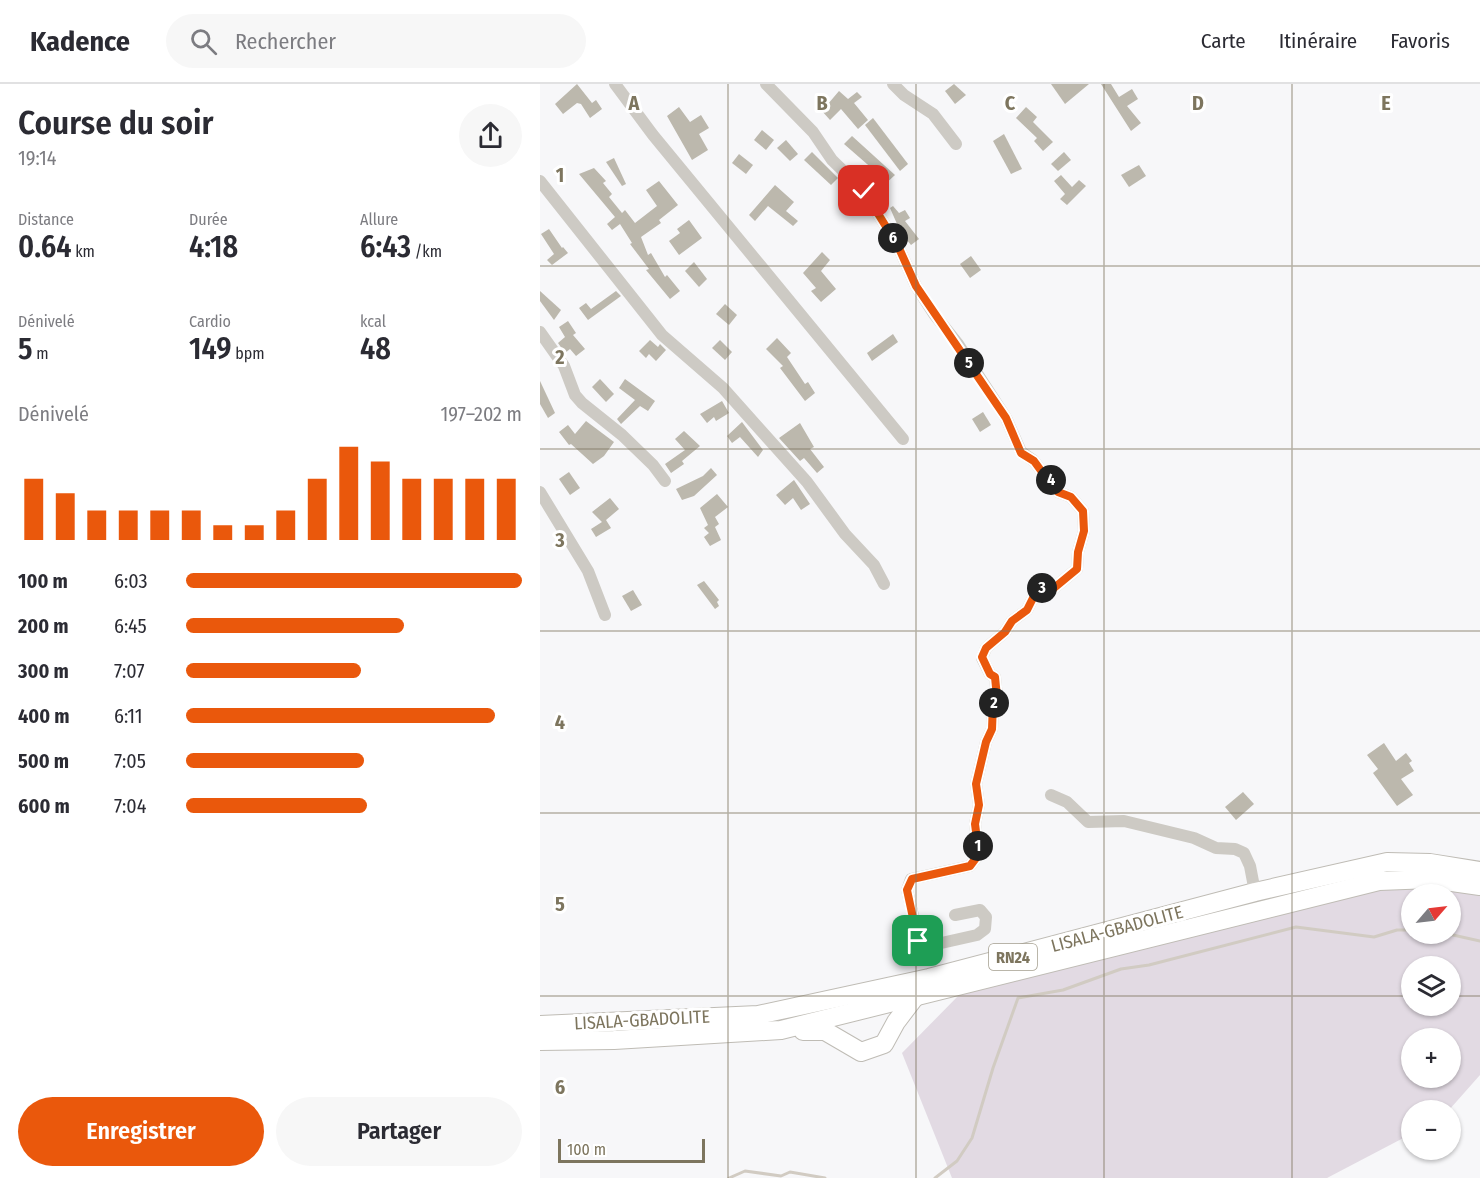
<!DOCTYPE html>
<html lang="fr">
<head>
<meta charset="utf-8">
<style>
  :root { --surface:#fff; --page:#f7f7f7; --text:#2b2b33; --muted:#7c7c81; --line:#e1e1e2; --accent:#ea580c }
  body { margin:0; font-family:"Fira Sans Condensed",sans-serif; background:var(--page); color:var(--text); height:100vh; display:flex; flex-direction:column; font-size:22px; white-space:nowrap }
  * { box-sizing:border-box; margin:0 }
  p { font-size:20px; color:var(--muted) }
  .icon { flex:none; width:33px; height:33px; fill:none; stroke:currentColor; stroke-width:2; stroke-linecap:round; stroke-linejoin:round }
  .map { position:relative; flex:1; overflow:hidden }
  .side { display:flex; flex-direction:column; background:var(--surface); width:540px }
  .side>* { flex:none }
  .needle { width:39px; rotate:62deg }
  .controls { position:absolute; left:861px; top:800px; display:grid; gap:12px }
  .controls a { display:grid; place-items:center; width:60px; height:60px; border-radius:50%; background:var(--surface); box-shadow:0 2px 4px #0004; font-size:30px }
  .scale { position:absolute; left:18px; bottom:15px; width:147px; box-sizing:border-box; padding-left:6px; border:3px solid #7d755e; border-top:0; font-size:16px; line-height:21px; white-space:nowrap; color:#7d755e; -webkit-text-stroke:4px #fff; paint-order:stroke }
  .pin { position:absolute; display:grid; place-items:center; width:51px; height:51px; color:#fff; margin:-26px; border-radius:12px; box-shadow:0 3px 9px #0006 }
  .km { position:absolute; width:30px; height:30px; margin:-15px; border-radius:50%; background:#222; color:#fff; font-size:16px; line-height:30px; text-align:center }
  .round { display:grid; place-items:center; flex:none; width:63px; height:63px; border-radius:32px; background:var(--page) }
  .overview { display:flex; align-items:center; justify-content:space-between; height:102px; padding:0 18px }
  h1 { font-size:33px; font-weight:600; line-height:45px }
  .figures { display:grid; grid-template-columns:repeat(3,1fr); gap:9px; height:102px; padding:6px 18px }
  .figures div { display:grid; align-content:center }
  .figures b { font-size:30px; font-weight:600 }
  .figures small { font-size:16px; font-weight:400 }
  .figures p { font-size:16px }
  .chart { height:168px; padding:12px 18px }
  .chart p { display:flex; justify-content:space-between }
  .chart svg { width:100%; height:108px; margin-top:6px; stroke:var(--accent); stroke-width:6 }
  .primary-button { display:flex; gap:12px; margin-top:auto; padding:12px 18px }
  .primary-button a { flex:1; height:69px; border-radius:36px; background:var(--accent); color:#fff; font-size:24px; font-weight:600; line-height:69px; text-align:center }
  .primary-button a+a { background:var(--page); color:var(--text) }
  ul { padding:0 18px; list-style:none; font-size:20px }
  li { display:grid; grid-template-columns:96px 72px 1fr; align-items:center; height:45px }
  li i { height:15px; border-radius:8px; background:var(--accent) }
  header { display:flex; align-items:center; gap:36px; box-sizing:border-box; height:84px; padding:0 30px; background:var(--surface); border-bottom:2px solid var(--line) }
  header strong { font-size:28px }
  nav { display:flex; gap:33px; margin-inline-start:auto; font-size:21px }
  .search { width:420px; height:54px; background:var(--page); display:flex; align-items:center; gap:15px; box-sizing:border-box; padding:0 21px; border-radius:33px; color:var(--muted); font-size:22px }
  main { display:flex; flex:1; min-height:0 }
  .map>svg:first-child { display:block }
</style>
</head>
<body>
<header>
<strong>Kadence</strong>
<div class="search"><svg class="icon" aria-label="search" viewBox="0 0 24 24"><circle cx="10" cy="10" r="6"/><path d="M15 15l6 6"/></svg>Rechercher</div>
<nav><a>Carte</a><a>Itinéraire</a><a>Favoris</a></nav>
</header>
<main>
<section class="side">
<div class="overview"><div><h1>Course du soir</h1><p>19:14</p></div><a class="round"><svg class="icon" aria-label="share" viewBox="0 0 24 24"><path d="M12 15V3M7 8l5-5 5 5M5 13v7h14v-7"/></svg></a></div>
<div class="figures">
<div><p>Distance</p><b>0.64<small> km</small></b></div>
<div><p>Durée</p><b>4:18</b></div>
<div><p>Allure</p><b>6:43<small> /km</small></b></div>
</div>
<div class="figures">
<div><p>Dénivelé</p><b>5<small> m</small></b></div>
<div><p>Cardio</p><b>149<small> bpm</small></b></div>
<div><p>kcal</p><b>48</b></div>
</div>
<div class="chart"><p><span>Dénivelé</span>197–202 m</p>
<svg viewBox="0 0 160 44" preserveAspectRatio="none"><path d="M5 44V19M15 44V25M25 44V32M35 44V32M45 44V32M55 44V32M65 44V38M75 44V38M85 44V32M95 44V19M105 44V6M115 44V12M125 44V19M135 44V19M145 44V19M155 44V19"/></svg>
</div>
<ul>
<li><b>100 m</b>6:03<i style="width:100%"></i></li>
<li><b>200 m</b>6:45<i style="width:65%"></i></li>
<li><b>300 m</b>7:07<i style="width:52%"></i></li>
<li><b>400 m</b>6:11<i style="width:92%"></i></li>
<li><b>500 m</b>7:05<i style="width:53%"></i></li>
<li><b>600 m</b>7:04<i style="width:54%"></i></li>
</ul>
<div class="primary-button"><a>Enregistrer</a><a>Partager</a></div>
</section>
<div class="map">
<svg width="940" height="1094" viewBox="0 0 940 1094">
  <rect width="100%" height="100%" fill="#f7f7f9"/>
  <path fill="#e2dae3" fill-rule="evenodd" d="M841 801 940 810V991L909 1026H872L871 1050 787 1094H412L362 969 420 910ZM872 810H910V849H872ZM872 882H910V921H872ZM872 954H910V993H872Z"/>
  <g fill="none" stroke-linecap="round" stroke-linejoin="round">
    <g stroke="#d1cbc2" stroke-width="3">
      <polyline points="904,849 940,857"/>
      <polyline points="189,1094 205,1087 241,1092 250,1088 285,1094"/>
      <polyline points="395,1094 417,1077 432,1054 453,984 478,914 523,906 581,885 609,881 756,843 834,853 857,846 872,846"/>
    </g>
  </g>
  <g fill="#bcb8ad">
    <polygon points="37,0 52,19 56,16 62,25 50,34 41,20 37,19 23,30 15,20"/>
    <polygon points="414,0 426,11 415,20 405,7"/>
    <polygon points="511,0 549,0 525,20"/>
    <polygon points="561,0 571,0 579,13 592,5 598,15 587,22 601,39 591,47"/>
    <polygon points="299,7 308,15 317,8 322,13 314,19 328,36 318,45 301,25 290,36 282,27"/>
    <polygon points="139,23 150,38 161,31 169,44 159,50 168,66 152,76 127,32"/>
    <polygon points="486,23 497,33 493,38 513,58 503,67 494,57 497,54 476,34"/>
    <polygon points="333,34 368,80 360,87 325,41"/>
    <polygon points="222,46 234,56 226,66 214,56"/>
    <polygon points="464,50 482,85 471,90 453,57"/>
    <polygon points="312,52 355,91 342,103 331,90 335,87 304,60"/>
    <polygon points="246,56 258,70 250,77 237,64"/>
    <polygon points="272,68 298,94 291,101 264,76"/>
    <polygon points="524,68 531,76 518,87 511,80"/>
    <polygon points="199,70 213,81 206,90 192,79"/>
    <polygon points="74,74 86,100 82,102 66,78"/>
    <polygon points="599,81 606,92 589,103 581,91"/>
    <polygon points="54,84 66,97 63,99 72,110 69,113 82,129 85,126 95,139 117,122 106,106 119,97 138,121 119,136 121,139 101,153 108,171 111,169 125,193 127,191 140,207 130,215 106,186 109,185 90,160 92,159 80,140 72,146 67,140 75,133 39,90"/>
    <polygon points="521,91 532,103 539,96 546,102 527,121 520,115 525,110 514,97"/>
    <polygon points="235,101 254,118 246,127 258,137 253,142 228,122 215,137 209,131"/>
    <polygon points="353,122 359,129 365,126 370,134 365,137 379,155 371,161 361,149 350,124"/>
    <polygon points="149,136 162,154 139,171 129,157 140,149 137,145"/>
    <polygon points="9,145 22,164 23,163 28,169 12,181 7,176 14,170 1,150"/>
    <polygon points="282,168 290,176 281,187 296,205 281,218 271,207 276,204 263,189"/>
    <polygon points="431,172 441,186 430,194 420,180"/>
    <polygon points="154,178 167,195 159,203 145,187"/>
    <polygon points="0,207 21,226 14,236 0,217"/>
    <polygon points="76,207 81,212 48,236 39,224 46,219 51,225"/>
    <polygon points="185,220 197,231 189,241 176,230"/>
    <polygon points="28,237 36,249 33,251 45,265 36,272 30,265 25,269 18,259 25,253 19,243"/>
    <polygon points="353,250 358,258 332,277 327,269"/>
    <polygon points="237,254 251,269 247,273 265,300 268,298 275,309 265,317 240,284 243,282 226,265"/>
    <polygon points="110,256 118,263 120,260 126,266 116,277 109,270 106,274 99,267"/>
    <polygon points="180,256 192,268 185,276 172,264"/>
    <polygon points="60,295 74,310 66,318 52,303"/>
    <polygon points="85,295 115,317 108,327 100,322 81,340 77,335 95,316 79,304"/>
    <polygon points="0,297 15,329 8,334 0,320"/>
    <polygon points="182,317 189,329 176,337 174,333 167,339 160,330"/>
    <polygon points="443,328 451,341 440,348 432,335"/>
    <polygon points="46,337 74,358 64,372 53,380 31,360 29,361 19,348 28,341 35,350"/>
    <polygon points="202,338 223,366 218,373 200,353 192,359 187,352"/>
    <polygon points="260,339 274,363 270,365 284,383 277,389 264,374 260,377 239,354"/>
    <polygon points="144,347 160,362 142,377 144,380 131,389 125,380 145,366 135,355"/>
    <polygon points="171,384 177,391 154,412 142,416 136,405 163,392"/>
    <polygon points="29,388 40,404 30,411 19,395"/>
    <polygon points="254,396 270,420 261,426 253,414 245,421 236,411"/>
    <polygon points="177,410 188,423 175,433 179,440 175,443 181,456 170,462 164,453 169,449 164,444 168,441 160,424"/>
    <polygon points="70,414 79,425 66,436 71,444 56,453 51,445 62,438 52,428"/>
    <polygon points="164,497 179,516 177,518 179,522 175,525 157,501"/>
    <polygon points="93,506 102,521 91,527 82,512"/>
    <polygon points="844,659 856,677 866,669 872,677 869,679 874,687 861,695 873,711 857,722 833,689 838,685 827,671"/>
    <polygon points="703,708 714,720 696,736 685,723"/>
  </g>
  <g fill="none" stroke-linecap="round" stroke-linejoin="round">
    <g stroke="#bfbcb5" stroke-width="20">
      <g id="primary">
        <polyline points="0,941 218,931 389,894 715,808 847,778 890,779 940,787"/>
        <polyline points="263,947 285,947 321,968 344,960 356,938 375,913"/>
        <polyline points="0,957 74,956 241,946 839,797 891,795 940,802"/>
      </g>
    </g>
    <g stroke="#cdcac4" stroke-width="12">
      <polyline points="75,0 113,51 363,355"/>
      <polyline points="226,0 273,48 292,76 324,107 358,162 376,202 394,230 418,260 466,334 481,368 494,377 502,388 507,389 518,408 531,413 543,427 544,447 538,468 537,485 514,504 498,504 487,526 472,537 465,548 446,564 442,574 450,590 455,593 457,613 453,620 452,645 446,658 436,700 439,721 435,740 439,770 430,782 371,795 367,806 379,857 388,862 437,851 445,845 446,833 440,826 415,831"/>
      <polyline points="353,0 364,11 393,30 416,60"/>
      <polyline points="0,97 122,251 183,304 267,398 305,450 334,481 344,500"/>
      <polyline points="0,248 24,282 35,311 42,319 82,351 113,381 125,397"/>
      <polyline points="0,408 48,487 65,531"/>
      <polyline points="511,711 527,718 548,738 584,737 654,754 676,764 695,765 704,769 710,782 715,808"/>
    </g>
    <use href="#primary" stroke="#fff" stroke-width="18"/>
  </g>
  <g fill="none" stroke-linecap="round" stroke-linejoin="round">
    <g stroke="#fff" stroke-width="12">
      <polyline id="route" points="324,107 358,162 376,202 466,334 481,369 494,377 502,388 507,389 518,408 531,413 543,427 544,447 538,468 537,485 514,504 498,504 487,526 472,537 465,548 446,564 442,573 450,590 455,593 457,613 453,620 452,645 446,658 436,700 439,721 435,740 439,770 430,782 372,795 367,806 378,857"/>
    </g>
    <use href="#route" stroke="#ea580c" stroke-width="8"/>
  </g>
  <path fill="none" stroke="#7d755e" stroke-width="1.5" stroke-opacity="0.55" d="M188 0V1094M376 0V1094M564 0V1094M752 0V1094M0 182H940M0 365H940M0 547H940M0 729H940M0 912H872M910 912H940"/>
  <g text-anchor="middle" dominant-baseline="central" stroke-width="6" stroke-linejoin="round" paint-order="stroke">
    <rect fill="#fff" stroke="#a49e8e" stroke-width="1.5" x="449" y="860" width="48" height="26" rx="4.5"/>
    <g font-size="16" font-weight="bold" fill="#7d755e">
      <text x="473" y="873">RN24</text>
    </g>
    <g font-size="18" fill="#7d755e" stroke="#fff">
      <text transform="translate(577 845) rotate(-15)">LISALA-GBADOLITE</text>
      <text transform="translate(102 936) rotate(-3)">LISALA-GBADOLITE</text>
    </g>
  </g>
  <g font-size="20" text-anchor="middle" font-weight="bold" fill="#7d755e" stroke="#fff" stroke-width="6" stroke-linejoin="round" paint-order="stroke">
    <text x="94" y="26">A</text>
    <text x="282" y="26">B</text>
    <text x="470" y="26">C</text>
    <text x="658" y="26">D</text>
    <text x="846" y="26">E</text>
    <text x="20" y="98">1</text>
    <text x="20" y="280">2</text>
    <text x="20" y="463">3</text>
    <text x="20" y="645">4</text>
    <text x="20" y="827">5</text>
    <text x="20" y="1010">6</text>
  </g>
</svg>
<div class="controls">
<a><svg class="needle" viewBox="-14 -14 28 28"><path d="M0-13l5 13h-10z" fill="#e53935"/><path d="M0 13l5-13h-10z" fill="#7c7c81"/></svg></a>
<a><svg class="icon" aria-label="layers" viewBox="0 0 24 24"><path d="M12 4l9 5-9 5-9-5zM3 14l9 5 9-5"/></svg></a>
<a>+</a>
<a>−</a>
</div>
<div class="scale">100 m</div>
<div class="pin" style="left:378px;top:857px;background:#1e9e55"><svg class="icon" aria-label="arrive" viewBox="0 0 24 24"><path d="M6 21V4h12l-3 4 3 4H6"/></svg></div>
<div class="pin" style="left:324px;top:107px;background:#d93025"><svg class="icon" aria-label="check" viewBox="0 0 24 24"><path d="M5 12l5 5 9-10"/></svg></div>
<b class="km" style="left:438px;top:762px">1</b>
<b class="km" style="left:454px;top:619px">2</b>
<b class="km" style="left:502px;top:504px">3</b>
<b class="km" style="left:511px;top:396px">4</b>
<b class="km" style="left:429px;top:279px">5</b>
<b class="km" style="left:353px;top:154px">6</b>
</div>
</main>
</body>
</html>
